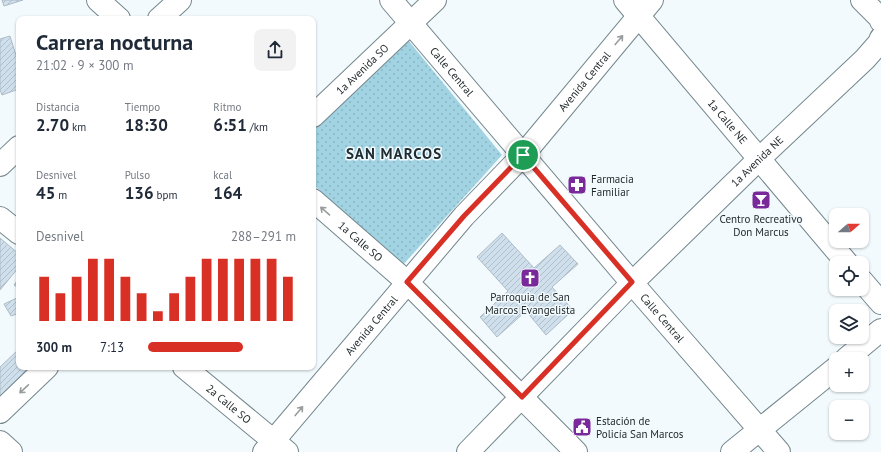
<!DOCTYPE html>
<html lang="es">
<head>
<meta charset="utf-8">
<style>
  :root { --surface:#fff; --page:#f2f2f3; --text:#1f2937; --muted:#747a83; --accent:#d93025 }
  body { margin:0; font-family:"PT Sans",sans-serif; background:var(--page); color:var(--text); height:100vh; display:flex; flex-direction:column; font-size:15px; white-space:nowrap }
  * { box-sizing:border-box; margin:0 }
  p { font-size:13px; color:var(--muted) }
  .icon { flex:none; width:22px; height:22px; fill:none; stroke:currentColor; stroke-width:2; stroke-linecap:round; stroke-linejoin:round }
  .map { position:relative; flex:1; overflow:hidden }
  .drawer { position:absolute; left:16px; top:16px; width:300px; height:354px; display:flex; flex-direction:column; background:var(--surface); border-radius:8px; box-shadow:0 1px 3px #0004 }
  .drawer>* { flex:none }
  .needle { width:26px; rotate:70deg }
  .fabs { position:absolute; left:829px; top:208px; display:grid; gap:8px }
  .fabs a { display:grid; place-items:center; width:40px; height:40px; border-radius:8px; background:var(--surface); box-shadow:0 1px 3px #0004; font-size:20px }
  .pin { position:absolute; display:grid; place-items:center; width:34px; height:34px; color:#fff; margin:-17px; border:2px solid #fff; border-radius:50%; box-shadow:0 1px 4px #0007 }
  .round { display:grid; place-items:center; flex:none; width:42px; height:42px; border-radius:8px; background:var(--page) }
  .summary { display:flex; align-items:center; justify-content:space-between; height:68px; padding:0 20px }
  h1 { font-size:22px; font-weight:700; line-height:30px }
  .metrics { display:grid; grid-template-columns:repeat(3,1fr); gap:6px; height:68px; padding:4px 20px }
  .metrics div { display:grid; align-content:center }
  .metrics b { font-size:17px; font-weight:700 }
  .metrics small { font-size:11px; font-weight:400 }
  .metrics p { font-size:11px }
  .chart { height:112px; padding:8px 20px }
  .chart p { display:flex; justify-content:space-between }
  .chart svg { width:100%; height:72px; margin-top:4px; stroke:var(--accent); stroke-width:6 }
  ul { padding:0 20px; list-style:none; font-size:13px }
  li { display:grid; grid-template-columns:64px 48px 1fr; align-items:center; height:30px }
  li i { height:10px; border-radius:5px; background:var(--accent) }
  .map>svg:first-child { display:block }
</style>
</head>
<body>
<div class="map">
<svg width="881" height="452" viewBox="0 0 881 452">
  <defs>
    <pattern id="park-dots" width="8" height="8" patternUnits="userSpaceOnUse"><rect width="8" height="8" fill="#a1d3e3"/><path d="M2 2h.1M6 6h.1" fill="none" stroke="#8ab5c3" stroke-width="1.8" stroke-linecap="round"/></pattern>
    <pattern id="building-hatch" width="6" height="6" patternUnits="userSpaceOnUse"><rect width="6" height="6" fill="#cfdfeb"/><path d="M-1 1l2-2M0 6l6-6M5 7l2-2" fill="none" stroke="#b1bfca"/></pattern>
  </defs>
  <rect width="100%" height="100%" fill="#f2fafd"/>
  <polygon fill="url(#park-dots)" points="408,40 502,155 401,267 313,184 313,129"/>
  <g fill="url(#building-hatch)" stroke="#adbcc7">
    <polygon points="2,0 23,0 4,6"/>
    <polygon points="10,36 19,65 19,89 2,95 0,90 0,39"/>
    <polygon points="502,233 534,268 560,245 578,264 552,287 573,310 546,335 526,311 497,337 480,317 508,291 477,257"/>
    <polygon points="0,238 19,254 19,267 0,290"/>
    <polygon points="19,278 19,289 14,285"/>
    <polygon points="19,297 19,313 11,316 4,304"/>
    <polygon points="19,349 19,367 31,367 0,396 0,367"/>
  </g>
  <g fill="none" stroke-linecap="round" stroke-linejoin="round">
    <g stroke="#74878d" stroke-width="24">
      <g id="minor">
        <polyline points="98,0 119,19"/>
        <path id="s1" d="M625 0 847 263"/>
        <polyline points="159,19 180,0"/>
        <path id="s2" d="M313 116 435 0"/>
        <polyline points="0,165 19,147"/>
        <path id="s3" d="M313 200 407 282 576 452"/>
        <polyline points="0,218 19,233"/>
        <polyline points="862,281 881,303"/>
        <polyline points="846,359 881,330"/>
        <path id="s4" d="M184 367 287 452"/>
        <polyline points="0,412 47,367"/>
        <polyline points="0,442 11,452"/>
        <path id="s5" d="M264 452 464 216 523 155 652 0"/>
        <polyline points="732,452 836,368"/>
      </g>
    </g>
    <g stroke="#74878d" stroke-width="24">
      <g id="major">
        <path id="s6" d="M391 0 632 283 779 452"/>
        <polyline points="862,0 880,18 881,21"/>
        <path id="s7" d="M468 452 632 283 759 159 865 59 879 43 881 38"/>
      </g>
    </g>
    <use href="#minor" stroke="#fff" stroke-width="22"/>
    <use href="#major" stroke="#fff" stroke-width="22"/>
  </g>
  <defs><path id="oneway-shaft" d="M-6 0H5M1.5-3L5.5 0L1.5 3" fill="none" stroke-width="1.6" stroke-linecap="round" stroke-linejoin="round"/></defs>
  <g stroke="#9a9d9e">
    <use href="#oneway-shaft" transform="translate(619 40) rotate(-50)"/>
    <use href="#oneway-shaft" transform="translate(325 211) rotate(-139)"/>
    <use href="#oneway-shaft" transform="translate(24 389) rotate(137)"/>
    <use href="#oneway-shaft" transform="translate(299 411) rotate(-50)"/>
  </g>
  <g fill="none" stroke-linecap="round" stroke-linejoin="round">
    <g stroke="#fff" stroke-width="8">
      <polygon id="route" points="523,155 632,282 522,397 407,282 464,216"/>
    </g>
    <use href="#route" stroke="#d93025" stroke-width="5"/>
  </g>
  <defs>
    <g id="pharmacy-square" transform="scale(1)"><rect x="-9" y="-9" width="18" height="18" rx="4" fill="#79299a" stroke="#f2fafd"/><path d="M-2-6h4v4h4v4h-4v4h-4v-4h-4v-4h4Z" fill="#fff"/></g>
    <g id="bar-square" transform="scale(1)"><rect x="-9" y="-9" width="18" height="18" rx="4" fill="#79299a" stroke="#f2fafd"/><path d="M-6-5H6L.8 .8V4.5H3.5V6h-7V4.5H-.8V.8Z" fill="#fff"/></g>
    <g id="church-square" transform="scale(1)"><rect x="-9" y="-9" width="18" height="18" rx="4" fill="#79299a" stroke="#f2fafd"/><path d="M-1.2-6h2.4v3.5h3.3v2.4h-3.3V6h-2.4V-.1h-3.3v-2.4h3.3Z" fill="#fff"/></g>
    <g id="civic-square" transform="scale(1)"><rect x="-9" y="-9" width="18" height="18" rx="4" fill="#79299a" stroke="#f2fafd"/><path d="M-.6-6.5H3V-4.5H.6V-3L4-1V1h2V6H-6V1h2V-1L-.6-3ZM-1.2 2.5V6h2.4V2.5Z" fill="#fff"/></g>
  </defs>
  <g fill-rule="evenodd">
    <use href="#pharmacy-square" x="577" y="185"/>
    <use href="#bar-square" x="761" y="200"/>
    <use href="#church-square" x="530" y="278"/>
    <use href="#civic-square" x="582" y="427"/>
  </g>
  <g text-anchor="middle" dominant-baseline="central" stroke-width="3" stroke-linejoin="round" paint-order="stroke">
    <g font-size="11" fill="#1e2628" stroke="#f2fafd">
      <text stroke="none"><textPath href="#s2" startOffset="68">1a Avenida SO</textPath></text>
      <text stroke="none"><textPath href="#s6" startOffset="94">Calle Central</textPath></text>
      <text stroke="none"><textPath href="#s5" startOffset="490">Avenida Central</textPath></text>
      <text stroke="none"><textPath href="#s1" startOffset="159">1a Calle NE</textPath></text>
      <text stroke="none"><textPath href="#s7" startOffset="410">1a Avenida NE</textPath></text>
      <text stroke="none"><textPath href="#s3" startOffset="63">1a Calle SO</textPath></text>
      <text stroke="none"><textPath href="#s6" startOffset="418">Calle Central</textPath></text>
      <text stroke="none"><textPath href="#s5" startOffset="166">Avenida Central</textPath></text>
      <text stroke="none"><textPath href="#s4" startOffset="58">2a Calle SO</textPath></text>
    </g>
    <g font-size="11" fill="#1e2628" stroke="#f2fafd" text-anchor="start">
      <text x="591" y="179">Farmacia<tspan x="591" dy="13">Familiar</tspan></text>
      <text x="761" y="219" text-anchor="middle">Centro Recreativo<tspan x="761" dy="13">Don Marcus</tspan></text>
      <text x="530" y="297" text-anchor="middle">Parroquia de San<tspan x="530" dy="13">Marcos Evangelista</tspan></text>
      <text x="596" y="421">Estación de<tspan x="596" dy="13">Policía San Marcos</tspan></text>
    </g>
    <g font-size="15" font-weight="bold" letter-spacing="1" fill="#1c2c31" stroke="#f2fafd">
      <text x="394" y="153">SAN MARCOS</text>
    </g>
  </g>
</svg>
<div class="fabs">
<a><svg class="needle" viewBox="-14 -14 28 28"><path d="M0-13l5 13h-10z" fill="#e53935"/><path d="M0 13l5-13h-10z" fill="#747a83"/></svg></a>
<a><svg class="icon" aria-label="locate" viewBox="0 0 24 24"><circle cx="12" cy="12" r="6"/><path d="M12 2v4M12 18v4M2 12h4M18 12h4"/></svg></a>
<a><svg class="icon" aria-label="layers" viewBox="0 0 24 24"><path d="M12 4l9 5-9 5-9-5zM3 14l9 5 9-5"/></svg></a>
<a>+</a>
<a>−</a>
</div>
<div class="pin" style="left:523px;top:155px;background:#1e9e55"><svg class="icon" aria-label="arrive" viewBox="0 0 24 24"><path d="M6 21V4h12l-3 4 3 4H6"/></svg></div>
<section class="drawer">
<div class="summary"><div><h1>Carrera nocturna</h1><p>21:02 · 9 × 300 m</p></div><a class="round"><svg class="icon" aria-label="share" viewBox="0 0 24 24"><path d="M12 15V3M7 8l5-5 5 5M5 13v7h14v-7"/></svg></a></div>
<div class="metrics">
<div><p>Distancia</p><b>2.70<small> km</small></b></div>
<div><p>Tiempo</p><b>18:30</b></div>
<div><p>Ritmo</p><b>6:51<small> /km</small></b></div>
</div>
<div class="metrics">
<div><p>Desnivel</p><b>45<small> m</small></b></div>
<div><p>Pulso</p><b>136<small> bpm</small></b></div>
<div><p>kcal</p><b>164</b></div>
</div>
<div class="chart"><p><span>Desnivel</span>288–291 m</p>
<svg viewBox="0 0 160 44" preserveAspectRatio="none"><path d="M5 44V17M15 44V27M25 44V17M35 44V6M45 44V6M55 44V17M65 44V27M75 44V38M85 44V27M95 44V17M105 44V6M115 44V6M125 44V6M135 44V6M145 44V6M155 44V17"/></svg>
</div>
<ul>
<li><b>300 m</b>7:13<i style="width:64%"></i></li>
</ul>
</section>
</div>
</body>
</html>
